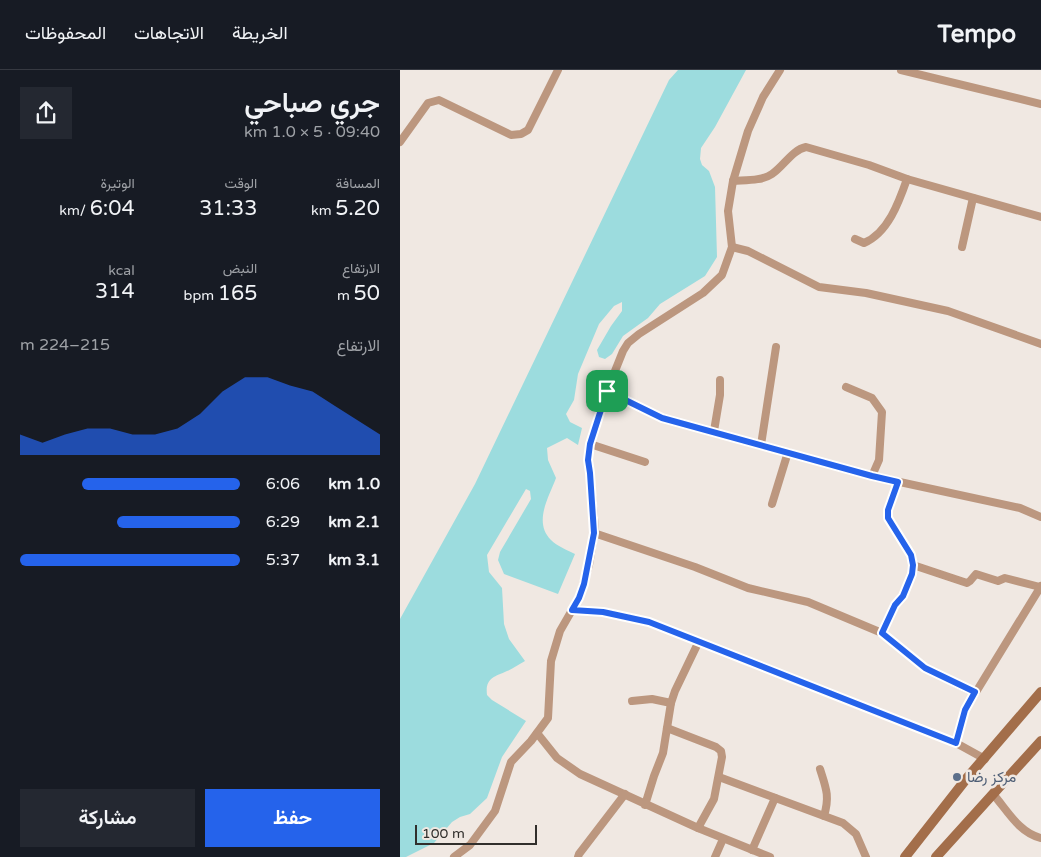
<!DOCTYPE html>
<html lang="ar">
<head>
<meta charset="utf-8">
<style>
  :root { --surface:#171b24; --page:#242831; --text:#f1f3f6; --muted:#9ea1a6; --line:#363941; --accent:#2563eb }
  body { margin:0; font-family:"Varela Round",Vazirmatn,sans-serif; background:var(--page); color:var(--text); direction:rtl; height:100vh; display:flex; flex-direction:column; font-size:19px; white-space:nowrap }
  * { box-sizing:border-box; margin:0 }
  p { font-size:16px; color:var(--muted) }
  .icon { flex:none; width:28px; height:28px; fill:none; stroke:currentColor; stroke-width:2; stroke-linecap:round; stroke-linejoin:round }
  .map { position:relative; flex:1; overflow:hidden; direction:ltr }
  .panel { display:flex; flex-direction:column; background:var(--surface); width:400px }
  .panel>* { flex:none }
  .scale { position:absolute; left:15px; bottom:12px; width:122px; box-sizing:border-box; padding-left:5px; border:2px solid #312f2c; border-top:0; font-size:14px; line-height:18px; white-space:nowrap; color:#312f2c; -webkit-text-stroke:4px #f0e8e2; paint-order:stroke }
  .pin { position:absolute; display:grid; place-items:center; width:42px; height:42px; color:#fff; margin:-21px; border-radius:10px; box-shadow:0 2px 8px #0006 }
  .round { display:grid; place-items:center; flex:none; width:52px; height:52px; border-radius:0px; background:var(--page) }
  .headline { display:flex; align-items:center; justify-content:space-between; height:85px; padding:0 20px }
  h1 { font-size:28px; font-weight:600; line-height:38px }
  .stats { display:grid; grid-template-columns:repeat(3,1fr); gap:8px; height:85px; padding:5px 20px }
  .stats div { display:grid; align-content:center }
  .stats b { font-size:21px; font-weight:600 }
  .stats small { font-size:14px; font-weight:400 }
  .stats p { font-size:14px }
  .chart { height:140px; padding:10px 20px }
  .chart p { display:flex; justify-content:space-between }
  .chart svg { width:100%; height:90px; margin-top:5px; fill:var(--accent); opacity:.7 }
  .cta { display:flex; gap:10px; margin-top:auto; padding:10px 20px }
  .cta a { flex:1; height:58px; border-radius:0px; background:var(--accent); color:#fff; font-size:20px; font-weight:600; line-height:58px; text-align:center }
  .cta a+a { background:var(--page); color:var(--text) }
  ul { padding:0 20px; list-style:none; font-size:16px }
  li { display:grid; grid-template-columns:80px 60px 1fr; align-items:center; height:38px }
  li i { height:12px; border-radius:6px; background:var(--accent) }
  header { display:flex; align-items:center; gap:30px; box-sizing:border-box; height:70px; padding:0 25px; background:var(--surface); border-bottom:1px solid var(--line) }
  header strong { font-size:24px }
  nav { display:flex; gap:28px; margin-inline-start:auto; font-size:18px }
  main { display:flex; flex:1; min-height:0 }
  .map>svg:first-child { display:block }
</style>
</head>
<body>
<header>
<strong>Tempo</strong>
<nav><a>الخريطة</a><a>الاتجاهات</a><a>المحفوظات</a></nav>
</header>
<main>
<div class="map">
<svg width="641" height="787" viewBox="0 0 641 787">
  <rect width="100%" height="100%" fill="#f0e8e2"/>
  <path fill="#9cdcde" d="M278 0H346L315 57 301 78 300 89 302 95 309 101 315 117 317 187 305 206 260 234 248 248 223 266 212 284 205 289 199 287 197 280 211 256 222 241V232L214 236 199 254 178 304 174 330 166 344 170 352 182 358 178 375 167 368 147 378 148 390 156 408C149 427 133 452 151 470 157 476 167 480 175 484L158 524 104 504 98 490 100 482 131 429 130 421 126 419 87 485 89 502 102 518 104 554 109 569 125 591C119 594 113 599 107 601 94 607 85 608 87 625L92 630 126 651 102 687 87 728 70 744 60 747 52 752 34 773 6 787H0V549L75 414 269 10Z"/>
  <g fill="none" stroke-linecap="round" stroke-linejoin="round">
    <g stroke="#bc977f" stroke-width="8">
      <polyline points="501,0 641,34"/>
      <polyline points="0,72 28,33 39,30 111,65 121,64 128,60 158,0"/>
      <path d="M333 111C345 110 362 111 372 104 384 96 392 80 406 77L469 95 507 109 641 147"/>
      <path d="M455 169 464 173C488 163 499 132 507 109"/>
      <polyline points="332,177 348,181 419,217 466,223 548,241 641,274"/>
      <polyline points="562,177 573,128"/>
      <polyline points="446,317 472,328 482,342 479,390 472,406"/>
      <polyline points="207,321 262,348 472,406 620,438 641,447"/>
      <polyline points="314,361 320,325 320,310"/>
      <polyline points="190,374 245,392"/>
      <polyline points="361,375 376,277"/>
      <polyline points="372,434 388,382"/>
      <polyline points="194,463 295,497 348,518 408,532 482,563 525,598 575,623"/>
      <polyline points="513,495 567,513 570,511 576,504 598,511 605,508 640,517"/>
      <polyline points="172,540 203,542 249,552 556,673 585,689"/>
      <polyline points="482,563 495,535 503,526 512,504 513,495 511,485 488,448 488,440 498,412"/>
      <polyline points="232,631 252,629 271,633"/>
      <polyline points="267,658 316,677 321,681 322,687 314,729 298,758"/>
      <polyline points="137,663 157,688 180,704 298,758 370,787"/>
      <polyline points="556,673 565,640 641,516"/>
      <path d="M420 699C426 718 430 726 424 746"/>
      <polyline points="319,707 443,753 456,764 466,787"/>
      <path d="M593 724C607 740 619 763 641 768"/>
      <polyline points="245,735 254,706 263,683 271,633 275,621 299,571"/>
      <polyline points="352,780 375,728"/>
      <polyline points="54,787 70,775 95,741 111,692 131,671 148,648 151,591 160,561 179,528 189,495 195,459 190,403 188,390 190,374 207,321 223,281 228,273 239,264 303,223 322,205 332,177 328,141 333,111 348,61 363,27 380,0"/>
      <polyline points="178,787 179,784 225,724"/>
      <polyline points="315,787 323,769"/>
    </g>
    <g stroke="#a36e4a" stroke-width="10">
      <polyline points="505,787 567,708 641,622"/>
      <polyline points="536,787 641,671"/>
    </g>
  </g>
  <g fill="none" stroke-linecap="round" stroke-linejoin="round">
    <g stroke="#fff" stroke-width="10">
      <polygon id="route" points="207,321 262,348 472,406 498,412 488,440 488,448 511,485 513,495 512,504 503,526 495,535 482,563 525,598 575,622 565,640 556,673 249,552 203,542 172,540 179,528 184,514 194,463 190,403 188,390 190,374"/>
    </g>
    <use href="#route" stroke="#2563eb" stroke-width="6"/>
  </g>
  <circle fill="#5c6f8a" stroke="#f0e8e2" stroke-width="2" cx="557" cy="707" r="5"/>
  <g text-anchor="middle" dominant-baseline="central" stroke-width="5" stroke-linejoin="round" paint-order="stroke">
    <g font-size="15" fill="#4e5e75" stroke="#f0e8e2" text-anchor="start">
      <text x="567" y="707">مركز رضا</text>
    </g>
  </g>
</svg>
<div class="scale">100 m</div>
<div class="pin" style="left:207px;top:321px;background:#1e9e55"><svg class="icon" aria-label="arrive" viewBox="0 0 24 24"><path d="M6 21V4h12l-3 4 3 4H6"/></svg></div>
</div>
<section class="panel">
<div class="headline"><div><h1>جري صباحي</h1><p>09:40 · 5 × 1.0 km</p></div><a class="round"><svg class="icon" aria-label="share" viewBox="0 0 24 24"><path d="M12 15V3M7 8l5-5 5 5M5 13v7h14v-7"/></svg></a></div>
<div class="stats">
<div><p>المسافة</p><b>5.20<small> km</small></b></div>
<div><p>الوقت</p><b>31:33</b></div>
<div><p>الوتيرة</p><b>6:04<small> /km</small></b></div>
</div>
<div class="stats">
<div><p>الارتفاع</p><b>50<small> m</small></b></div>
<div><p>النبض</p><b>165<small> bpm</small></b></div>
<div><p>kcal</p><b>314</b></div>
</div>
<div class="chart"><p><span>الارتفاع</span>215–224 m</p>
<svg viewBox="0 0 160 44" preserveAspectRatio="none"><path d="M0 44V34L10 38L20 34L30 31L40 31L50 34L60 34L70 31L80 24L90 13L100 6L110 6L120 10L130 13L140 20L150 27L160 34V44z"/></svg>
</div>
<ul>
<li><b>1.0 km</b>6:06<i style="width:72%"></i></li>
<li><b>2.1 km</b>6:29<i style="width:56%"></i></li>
<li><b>3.1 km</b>5:37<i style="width:100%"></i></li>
</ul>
<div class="cta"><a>حفظ</a><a>مشاركة</a></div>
</section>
</main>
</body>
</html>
